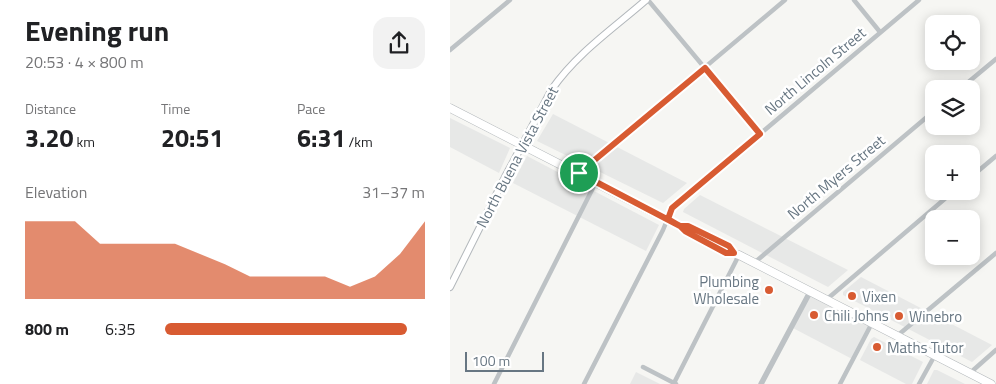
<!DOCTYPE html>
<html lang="en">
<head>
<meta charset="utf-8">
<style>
  :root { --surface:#fff; --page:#f2f2f2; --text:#202124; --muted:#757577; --accent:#d85b32 }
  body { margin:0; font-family:"Titillium Web",sans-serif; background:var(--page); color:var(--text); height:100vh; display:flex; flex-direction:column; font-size:19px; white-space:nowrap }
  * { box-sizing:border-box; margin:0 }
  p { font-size:16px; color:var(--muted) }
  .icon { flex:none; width:28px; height:28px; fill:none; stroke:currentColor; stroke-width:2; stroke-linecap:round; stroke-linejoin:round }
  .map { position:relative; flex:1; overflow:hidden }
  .side { display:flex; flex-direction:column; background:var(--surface); width:450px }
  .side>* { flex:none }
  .tools { position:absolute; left:475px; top:15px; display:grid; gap:10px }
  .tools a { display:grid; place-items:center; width:55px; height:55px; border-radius:10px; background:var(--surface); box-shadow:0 2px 12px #0003; font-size:25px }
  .scale { position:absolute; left:15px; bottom:12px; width:79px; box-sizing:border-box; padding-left:5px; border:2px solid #677682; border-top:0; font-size:14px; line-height:18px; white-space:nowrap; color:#677682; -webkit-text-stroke:4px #fff; paint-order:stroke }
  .pin { position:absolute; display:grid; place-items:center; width:42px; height:42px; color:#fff; margin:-21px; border:2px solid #fff; border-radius:50%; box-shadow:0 1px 5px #0007 }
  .round { display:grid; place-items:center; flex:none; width:52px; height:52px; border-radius:15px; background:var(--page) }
  .summary { display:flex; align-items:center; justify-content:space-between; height:85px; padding:0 25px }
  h1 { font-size:28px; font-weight:700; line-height:38px }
  .stats { display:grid; grid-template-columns:repeat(3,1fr); gap:8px; height:85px; padding:5px 25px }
  .stats div { display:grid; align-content:center }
  .stats b { font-size:25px; font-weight:700 }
  .stats small { font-size:14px; font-weight:400 }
  .stats p { font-size:14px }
  .chart { height:140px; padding:10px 25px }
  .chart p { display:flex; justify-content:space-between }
  .chart svg { width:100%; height:90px; margin-top:5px; fill:var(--accent); opacity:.7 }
  ul { padding:0 25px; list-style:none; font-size:16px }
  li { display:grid; grid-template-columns:80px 60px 1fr; align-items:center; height:38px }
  li i { height:12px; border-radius:6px; background:var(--accent) }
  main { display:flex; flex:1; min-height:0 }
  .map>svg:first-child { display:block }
</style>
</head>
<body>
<main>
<section class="side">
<div class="summary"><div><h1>Evening run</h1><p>20:53 · 4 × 800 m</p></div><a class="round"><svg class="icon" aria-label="share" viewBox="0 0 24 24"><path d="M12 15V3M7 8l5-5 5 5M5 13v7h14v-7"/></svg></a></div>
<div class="stats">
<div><p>Distance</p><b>3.20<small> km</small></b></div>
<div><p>Time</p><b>20:51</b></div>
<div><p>Pace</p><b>6:31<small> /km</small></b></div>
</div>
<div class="chart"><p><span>Elevation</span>31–37 m</p>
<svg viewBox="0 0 160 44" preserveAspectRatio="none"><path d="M0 44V6L10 6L20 6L30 17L40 17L50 17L60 17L70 22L80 27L90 33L100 33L110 33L120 33L130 38L140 33L150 22L160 6V44z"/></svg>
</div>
<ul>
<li><b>800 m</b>6:35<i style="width:93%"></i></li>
</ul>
</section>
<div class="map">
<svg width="546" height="384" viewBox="0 0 546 384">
  <rect width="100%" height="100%" fill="#f6f6f3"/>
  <g fill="#e7e8e7">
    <polygon points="103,114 237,183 213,203 87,141"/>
    <polygon points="0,118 60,148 49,173 0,147"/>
    <polygon points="77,156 209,225 196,251 63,183"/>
    <polygon points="250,195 398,270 378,287 233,212 234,209"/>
    <polygon points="411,277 542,345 522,362 393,295 393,292"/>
    <polygon points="360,294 421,325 404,360 341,327"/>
    <polygon points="424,337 473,362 462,384 456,384 410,360 421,339"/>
    <polygon points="484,370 487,370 515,384 477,384"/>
    <polygon points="186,372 210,384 180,384"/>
  </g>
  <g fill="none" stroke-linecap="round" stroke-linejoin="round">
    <g stroke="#b2b7bb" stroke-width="8">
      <path id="secondary" d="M0 287 55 177 102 89C127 53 164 28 196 0"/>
    </g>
    <g stroke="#b1b6b9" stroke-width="9">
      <g id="primary">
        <polyline points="0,108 230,226 235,231 276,253 283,253 289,255 541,384"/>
        <polyline points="230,226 238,226 279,246 283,253"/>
      </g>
    </g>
    <g stroke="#bdc2c5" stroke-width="4.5">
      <polyline points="198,0 310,134"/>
      <polyline points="404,0 430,32"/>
      <polyline points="0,50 60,0"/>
      <polyline points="510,89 546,59"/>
      <polyline points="129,173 335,0"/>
      <polyline points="521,177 546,156"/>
      <polyline points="304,263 484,111"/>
      <polyline points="376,300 504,191"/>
      <polyline points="447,336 546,253"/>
      <polyline points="193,367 226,384"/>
      <polyline points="520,373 546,350"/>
      <polyline points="224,383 289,255"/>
      <polyline points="44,384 146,182"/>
      <polyline points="134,384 213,230 222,208 469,0"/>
      <polyline points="390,384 422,323"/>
      <polyline points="469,384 485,355"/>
    </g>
    <polyline stroke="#bdc2c5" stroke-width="5.5" points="311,384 360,292"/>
    <use href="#secondary" stroke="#fff" stroke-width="6"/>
    <use href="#primary" stroke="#fff" stroke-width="8"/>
  </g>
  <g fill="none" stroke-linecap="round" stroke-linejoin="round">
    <g stroke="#fff" stroke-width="10">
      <polyline id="route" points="129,173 230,226 235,231 276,253 284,253 279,246 238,226 230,226 218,219 222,208 310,134 255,68 129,173"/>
    </g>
    <use href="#route" stroke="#d85b32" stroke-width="6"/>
  </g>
  <g fill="#d85b32" stroke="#fff" stroke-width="2">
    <circle cx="319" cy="290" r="5"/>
    <circle cx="402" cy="296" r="5"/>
    <circle cx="364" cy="315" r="5"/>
    <circle cx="449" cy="316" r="5"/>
    <circle cx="427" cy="347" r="5"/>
  </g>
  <g text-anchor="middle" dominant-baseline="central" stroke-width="5" stroke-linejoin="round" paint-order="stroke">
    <g font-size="15" fill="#677682" stroke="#fff">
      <text transform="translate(365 71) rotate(-40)">North Lincoln Street</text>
      <text transform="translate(67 157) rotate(-62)">North Buena Vista Street</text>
      <text transform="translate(386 177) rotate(-40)">North Myers Street</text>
    </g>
    <g font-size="15" fill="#677682" stroke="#fff" text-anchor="start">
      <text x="309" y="281" text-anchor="end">Plumbing<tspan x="309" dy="17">Wholesale</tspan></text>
      <text x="412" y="296">Vixen</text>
      <text x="374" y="315">Chili Johns</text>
      <text x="459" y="316">Winebro</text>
      <text x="437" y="347">Maths Tutor</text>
    </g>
  </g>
</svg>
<div class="tools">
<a><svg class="icon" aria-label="locate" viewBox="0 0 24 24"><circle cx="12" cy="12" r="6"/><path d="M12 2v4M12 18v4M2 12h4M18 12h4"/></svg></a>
<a><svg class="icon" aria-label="layers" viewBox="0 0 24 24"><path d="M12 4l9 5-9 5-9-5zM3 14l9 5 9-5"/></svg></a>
<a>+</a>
<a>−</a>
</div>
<div class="scale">100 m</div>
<div class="pin" style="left:129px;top:173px;background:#1e9e55"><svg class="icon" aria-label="arrive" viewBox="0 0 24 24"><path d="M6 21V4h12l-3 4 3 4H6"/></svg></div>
</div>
</main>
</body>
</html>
